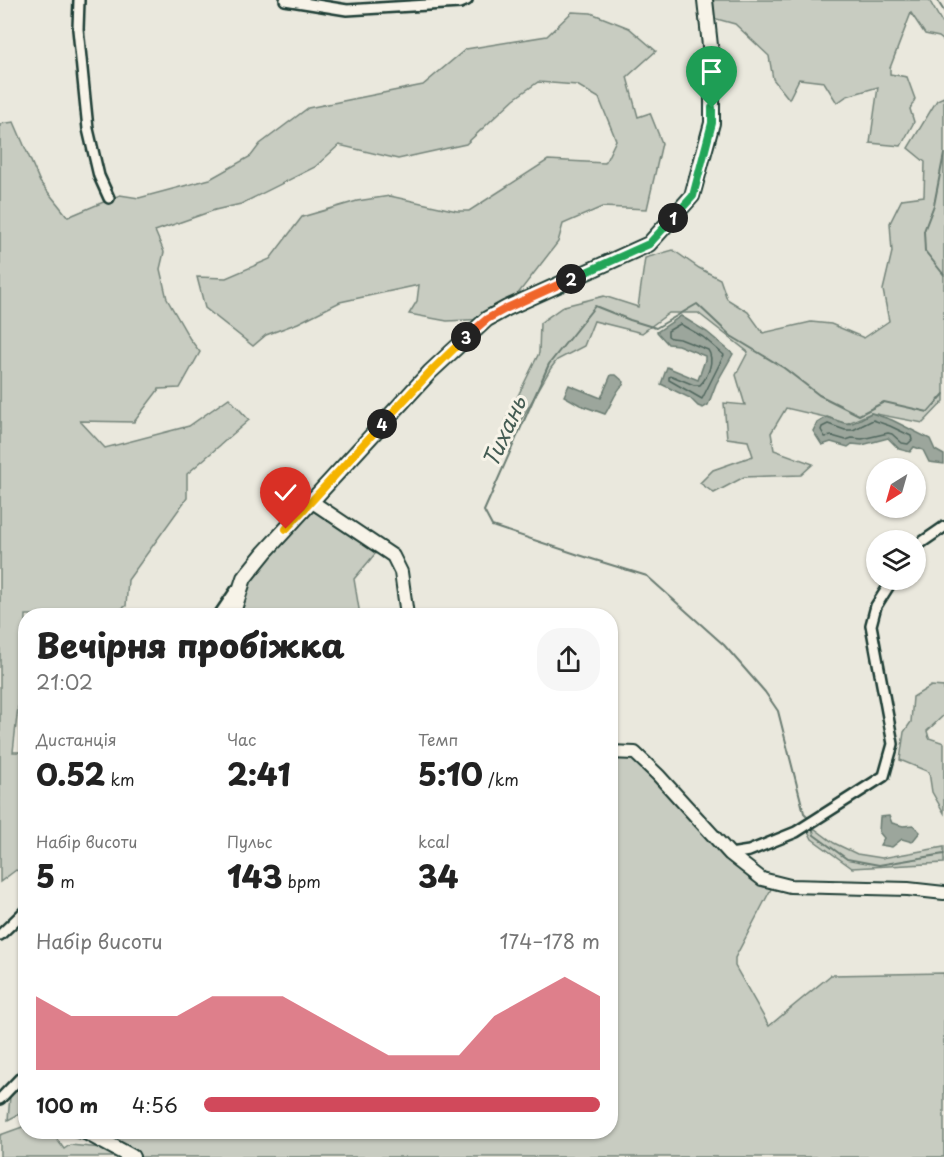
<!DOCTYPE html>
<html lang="uk">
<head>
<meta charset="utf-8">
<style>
  :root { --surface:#fff; --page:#f6f6f6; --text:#222; --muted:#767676; --accent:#d1495b }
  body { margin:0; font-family:"Playpen Sans",sans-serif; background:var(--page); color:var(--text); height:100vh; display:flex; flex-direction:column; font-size:22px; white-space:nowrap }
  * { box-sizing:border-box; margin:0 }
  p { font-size:20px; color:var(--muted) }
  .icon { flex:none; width:33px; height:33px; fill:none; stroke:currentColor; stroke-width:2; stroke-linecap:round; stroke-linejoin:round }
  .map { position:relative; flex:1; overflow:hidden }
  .panel { position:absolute; left:18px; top:608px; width:600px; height:531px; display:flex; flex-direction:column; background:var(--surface); border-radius:24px; box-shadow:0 2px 4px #0004 }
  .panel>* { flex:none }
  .needle { width:39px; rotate:217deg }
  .controls { position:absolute; left:866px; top:458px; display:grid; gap:12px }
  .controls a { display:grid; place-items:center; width:60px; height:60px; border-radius:50%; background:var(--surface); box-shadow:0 2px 4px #0004; font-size:30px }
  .pin { position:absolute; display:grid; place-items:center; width:51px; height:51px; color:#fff; margin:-62px -26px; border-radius:50% 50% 50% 0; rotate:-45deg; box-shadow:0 0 6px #0007 }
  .pin .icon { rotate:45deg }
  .km { position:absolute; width:30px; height:30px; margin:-15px; border-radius:50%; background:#222; color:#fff; font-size:16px; line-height:30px; text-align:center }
  .round { display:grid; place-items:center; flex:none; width:63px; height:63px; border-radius:24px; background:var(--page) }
  .head { display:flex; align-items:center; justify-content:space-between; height:102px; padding:0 18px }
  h1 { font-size:33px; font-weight:800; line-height:45px }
  .stats { display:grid; grid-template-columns:repeat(3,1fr); gap:9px; height:102px; padding:6px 18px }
  .stats div { display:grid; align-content:center }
  .stats b { font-size:30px; font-weight:800 }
  .stats small { font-size:16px; font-weight:400 }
  .stats p { font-size:16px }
  .chart { height:168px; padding:12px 18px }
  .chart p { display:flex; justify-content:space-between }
  .chart svg { width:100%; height:108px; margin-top:6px; fill:var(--accent); opacity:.7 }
  ul { padding:0 18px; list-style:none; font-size:20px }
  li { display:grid; grid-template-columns:96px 72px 1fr; align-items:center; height:45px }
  li i { height:15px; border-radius:8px; background:var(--accent) }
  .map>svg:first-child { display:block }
</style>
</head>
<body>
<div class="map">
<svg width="944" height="1157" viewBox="0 0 944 1157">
  <rect width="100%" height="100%" fill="#eae8dd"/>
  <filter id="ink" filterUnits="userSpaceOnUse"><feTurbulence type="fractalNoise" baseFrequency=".0167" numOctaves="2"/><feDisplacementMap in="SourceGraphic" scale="12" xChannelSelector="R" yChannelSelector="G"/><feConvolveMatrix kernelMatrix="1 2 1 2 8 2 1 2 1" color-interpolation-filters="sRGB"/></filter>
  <g filter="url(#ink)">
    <g fill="#c8ccc1" stroke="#74847a" stroke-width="1.5">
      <polygon points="711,0 929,0 944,26 944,41 939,37 925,34 911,13 890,68 890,74 907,77 915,99 910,109 914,122 901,146 870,143 878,87 847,96 837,103 824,82 799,79 789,99 773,79 769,56 735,24 713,18"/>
      <polygon points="572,12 591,13 629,28 656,51 627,77 638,117 650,113 662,143 647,209 602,207 563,224 558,242 507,308 487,319 447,321 409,314 417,301 419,285 340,302 298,323 266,335 253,346 205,308 197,277 226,278 270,259 302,217 357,201 390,196 457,211 469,211 548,160 605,163 616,140 599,98 577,85 538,82 514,99 466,144 398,159 339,145 315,167 241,204 215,210 155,231 164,252 160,269 167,299 190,339 200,352 180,388 159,389 134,422 80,421 105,448 189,426 229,398 249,420 187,474 187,498 128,580 126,606 110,615 26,615 25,707 18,707 13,752 25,752 25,874 16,870 0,882 0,124 14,122 40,182 68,217 120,195 139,198 210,179 251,156 260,144 308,108 423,85 466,49 547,36"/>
      <polygon points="944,97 944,401 923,423 871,413 846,424 829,418 786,408 771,433 774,450 813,464 801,475 744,477 714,493 700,483 713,470 753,456 748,441 727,438 724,403 745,405 736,375 748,352 698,313 669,313 642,333 594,321 584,346 557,360 551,368 517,427 505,422 539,353 540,323 564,306 604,296 638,307 645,258 673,250 699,268 720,279 727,299 748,312 763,333 811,322 831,324 864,338 889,321 883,290 892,252 890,223 902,199 924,196 925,162 908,148 937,100"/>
      <polygon points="311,501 380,548 354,579 360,615 238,615 244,578"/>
      <polygon points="931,686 944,687 944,715 927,731 929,738 944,743 944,813 932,792 929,772 900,760 904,732 911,722 913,697"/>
      <polygon points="611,752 635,753 771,889 735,958 735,966 769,1026 831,975 944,973 944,1157 0,1157 0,1135 25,1126 26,1131 51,1131 64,1149 70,1145 123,1150 64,1135 61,1131 610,1131"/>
      <polygon points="807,829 815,829 834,843 857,854 882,858 944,847 944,863 852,868 812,839"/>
      <polygon points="25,1079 25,1111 8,1120 10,1096"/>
    </g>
    <g fill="#9ca69c" stroke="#6a7c72" stroke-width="1.5">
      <polygon points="681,316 707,332 733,354 716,384 708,405 703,408 698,406 690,398 661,384 667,367 698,380 705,360 705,356 678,345 668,344 657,332"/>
      <path d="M611 375H616L624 382 623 385C616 390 611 405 605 414L580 405 564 396 569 385 601 398Z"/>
      <path d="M871 413 892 420 930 439 935 450 944 455V464L929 462 923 450 914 447 910 452 899 449 888 438 862 445 852 444 848 447 831 442 822 445 813 431 817 423 827 417C852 426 848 427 871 413Z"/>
      <polygon points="889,816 892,823 903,826 913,825 920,832 912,842 902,839 892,847 880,845 884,838 879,832 880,817"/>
    </g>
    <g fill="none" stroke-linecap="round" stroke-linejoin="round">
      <g stroke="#51675e" stroke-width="1.5">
        <path d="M680 324 703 337 724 355 702 399 669 380V377L672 376 694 385H700C708 377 715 360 708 350L680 339 671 338 668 336V331Z"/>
        <polygon points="873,420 890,426 911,436 912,440 908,444 902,443 892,434 888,433 862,439 852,438 846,440 832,436 825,437 821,430 822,427 828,424 845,430 853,430"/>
      </g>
      <g stroke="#6a7c72" stroke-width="2">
        <polyline points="937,0 944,11"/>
        <polyline points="944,154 934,205 924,231 925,251 944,275"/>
        <polyline points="809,818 804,813 778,711 765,692 724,645 647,576 579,555 492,526 484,511 549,364 595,306 630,320 656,328 697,304 731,336 784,368 819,395 859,415 884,402 928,412 944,394"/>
        <polyline points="812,826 814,835 847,859 879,865 944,854"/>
      </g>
      <g stroke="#1f3d34" stroke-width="14">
        <g id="minor">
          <polyline points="79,0 78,29 88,129 99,176 109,198"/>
          <polyline points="285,0 347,10 460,3 467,0"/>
          <polyline points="915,547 944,527"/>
          <polyline points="219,615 236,590"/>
          <polyline points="730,854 749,851 796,832 884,776 893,744 871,625 876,606 893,579"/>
          <polyline points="0,935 26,910"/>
          <polyline points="0,1099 26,1072"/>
        </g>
      </g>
      <g stroke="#1f3d34" stroke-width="16">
        <g id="tertiary">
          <polyline points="311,501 393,556 401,572 407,615"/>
          <polyline points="610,752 635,753 658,775 730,854 762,879 790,886 908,889 944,893"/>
        </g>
      </g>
      <g stroke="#1f3d34" stroke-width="18">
        <g id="secondary">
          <polyline points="233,615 234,609 244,578 265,552 430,372 487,319 507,308 649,244 692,196 712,123 712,64 705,0"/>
          <polyline points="84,1131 132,1157"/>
        </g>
      </g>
      <use href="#minor" stroke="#f7f3e8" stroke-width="9"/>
      <use href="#tertiary" stroke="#f7f3e8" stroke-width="12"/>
      <use href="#secondary" stroke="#f7f3e8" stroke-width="14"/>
    </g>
  </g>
  <g fill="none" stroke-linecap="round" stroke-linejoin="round" filter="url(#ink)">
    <g stroke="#fff" stroke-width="12">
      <polyline id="split-1" points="673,218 693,196 712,123 712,108"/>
    </g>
    <g stroke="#fff" stroke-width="12">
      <polyline id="split-2" points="571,279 649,244 673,218"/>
    </g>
    <g stroke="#fff" stroke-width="12">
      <polyline id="split-3" points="466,337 487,319 507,308 571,279"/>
    </g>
    <g stroke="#fff" stroke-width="12">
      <polyline id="split-4" points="382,424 430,372 466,337"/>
    </g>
    <g stroke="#fff" stroke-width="12">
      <polyline id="split-5" points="286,529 382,424"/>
    </g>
    <use href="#split-1" stroke="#22a559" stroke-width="8"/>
    <use href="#split-2" stroke="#22a559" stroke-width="8"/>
    <use href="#split-3" stroke="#f0652b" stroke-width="8"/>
    <use href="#split-4" stroke="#f5b400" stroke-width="8"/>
    <use href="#split-5" stroke="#f5b400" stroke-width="8"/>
  </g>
  <g text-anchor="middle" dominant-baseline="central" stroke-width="6" stroke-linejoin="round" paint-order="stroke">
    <g font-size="22" font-style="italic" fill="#445c53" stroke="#f7f3e8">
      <text transform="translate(503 431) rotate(-66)">Тихань</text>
    </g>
  </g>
</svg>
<div class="controls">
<a><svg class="needle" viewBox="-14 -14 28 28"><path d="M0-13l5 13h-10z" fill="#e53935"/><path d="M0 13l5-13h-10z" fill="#767676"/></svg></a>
<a><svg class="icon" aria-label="layers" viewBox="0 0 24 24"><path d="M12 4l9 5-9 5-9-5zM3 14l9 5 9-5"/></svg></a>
</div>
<div class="pin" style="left:712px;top:108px;background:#1e9e55"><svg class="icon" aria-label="arrive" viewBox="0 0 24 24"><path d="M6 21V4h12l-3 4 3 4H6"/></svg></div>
<div class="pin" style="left:286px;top:529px;background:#d93025"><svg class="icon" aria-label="check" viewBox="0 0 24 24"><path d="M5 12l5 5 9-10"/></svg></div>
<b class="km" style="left:673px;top:218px">1</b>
<b class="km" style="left:571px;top:279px">2</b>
<b class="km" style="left:466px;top:337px">3</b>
<b class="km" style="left:382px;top:424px">4</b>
<section class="panel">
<div class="head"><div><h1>Вечірня пробіжка</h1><p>21:02</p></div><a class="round"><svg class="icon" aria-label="share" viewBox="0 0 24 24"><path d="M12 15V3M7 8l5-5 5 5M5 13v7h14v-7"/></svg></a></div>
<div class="stats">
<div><p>Дистанція</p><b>0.52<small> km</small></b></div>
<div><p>Час</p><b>2:41</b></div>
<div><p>Темп</p><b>5:10<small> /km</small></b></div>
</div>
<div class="stats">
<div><p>Набір висоти</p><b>5<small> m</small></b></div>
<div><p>Пульс</p><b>143<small> bpm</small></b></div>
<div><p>kcal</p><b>34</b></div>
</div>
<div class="chart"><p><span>Набір висоти</span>174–178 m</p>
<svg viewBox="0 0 160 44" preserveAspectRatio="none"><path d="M0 44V14L10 22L20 22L30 22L40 22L50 14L60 14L70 14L80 22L90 30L100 38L110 38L120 38L130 22L140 14L150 6L160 14V44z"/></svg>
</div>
<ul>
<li><b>100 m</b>4:56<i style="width:100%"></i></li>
</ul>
</section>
</div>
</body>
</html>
